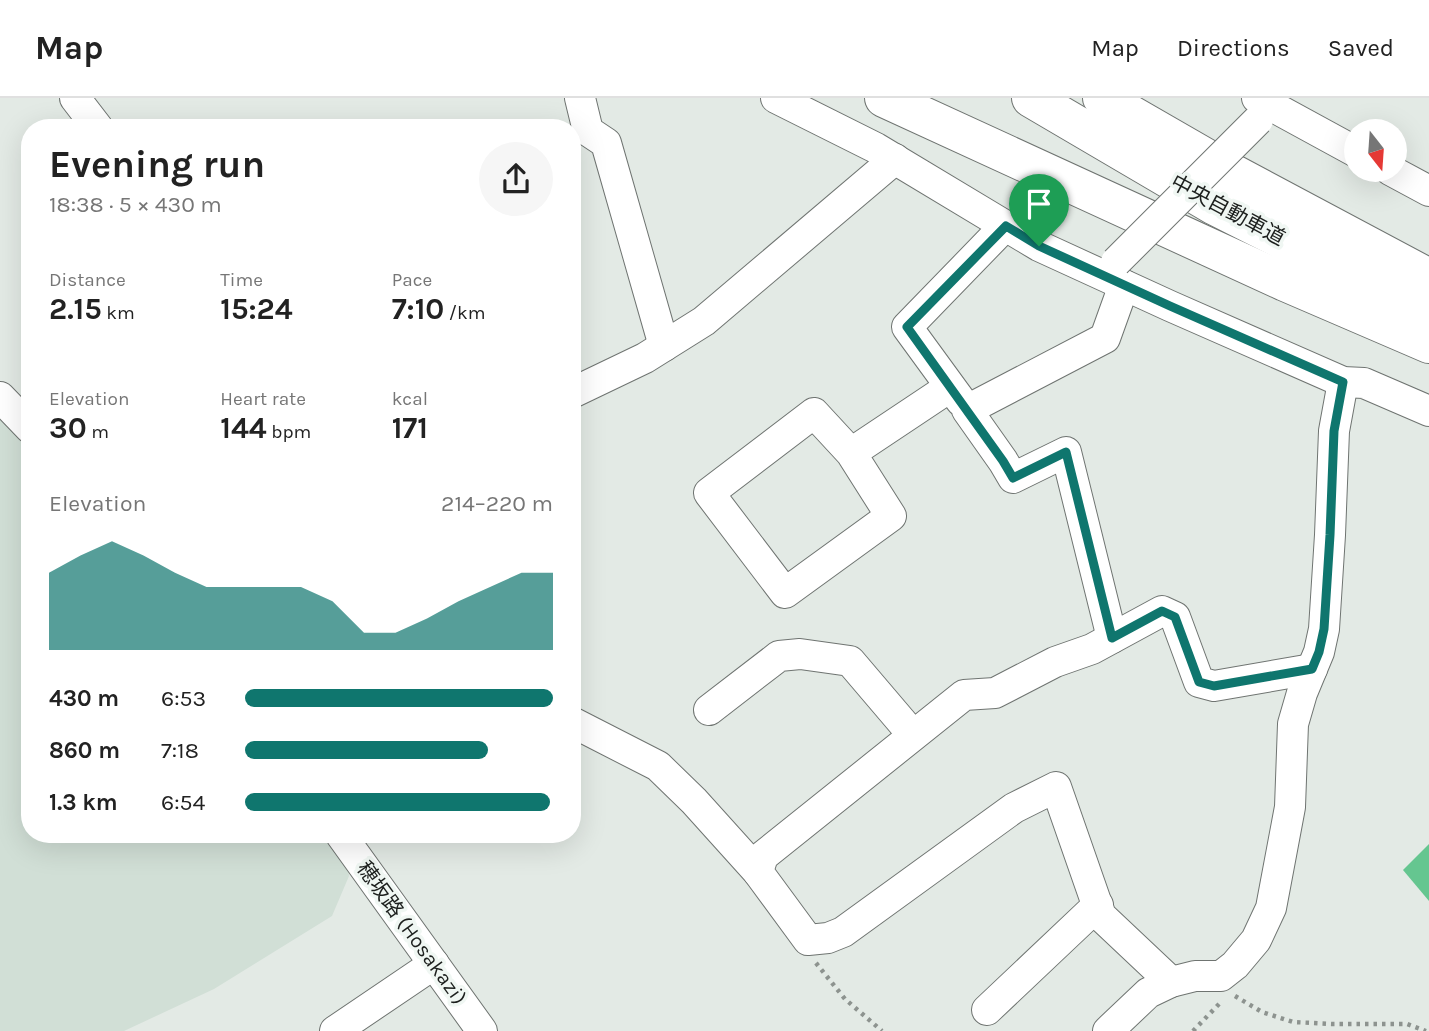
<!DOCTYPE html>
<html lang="en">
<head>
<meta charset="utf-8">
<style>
  :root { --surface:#fff; --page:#f6f6f6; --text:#222; --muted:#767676; --line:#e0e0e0; --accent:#0f766e }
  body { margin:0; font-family:Karla,"Noto Sans JP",sans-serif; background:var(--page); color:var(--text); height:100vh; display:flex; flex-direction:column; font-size:26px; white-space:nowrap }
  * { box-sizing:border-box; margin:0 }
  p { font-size:23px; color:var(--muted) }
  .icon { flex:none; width:38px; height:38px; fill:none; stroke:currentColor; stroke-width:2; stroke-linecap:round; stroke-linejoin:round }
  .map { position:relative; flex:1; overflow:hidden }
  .drawer { position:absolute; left:21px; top:21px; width:560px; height:724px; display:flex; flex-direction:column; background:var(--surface); border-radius:28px; box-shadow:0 7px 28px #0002 }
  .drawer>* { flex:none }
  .needle { width:46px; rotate:163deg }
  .buttons { position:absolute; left:1344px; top:21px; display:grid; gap:14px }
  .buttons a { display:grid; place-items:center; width:63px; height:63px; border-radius:50%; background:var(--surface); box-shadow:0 7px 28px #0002; font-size:35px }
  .pin { position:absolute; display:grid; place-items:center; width:60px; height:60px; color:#fff; margin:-72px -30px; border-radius:50% 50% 50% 0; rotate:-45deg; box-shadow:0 0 7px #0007 }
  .pin .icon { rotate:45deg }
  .round { display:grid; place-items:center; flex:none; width:74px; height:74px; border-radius:37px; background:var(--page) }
  .head { display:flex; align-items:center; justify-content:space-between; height:119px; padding:0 28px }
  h1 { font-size:38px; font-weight:700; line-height:52px }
  .metrics { display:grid; grid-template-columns:repeat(3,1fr); gap:10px; height:119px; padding:7px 28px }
  .metrics div { display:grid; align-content:center }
  .metrics b { font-size:30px; font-weight:700 }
  .metrics small { font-size:19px; font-weight:400 }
  .metrics p { font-size:19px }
  .chart { height:196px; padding:14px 28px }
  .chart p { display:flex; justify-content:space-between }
  .chart svg { width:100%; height:126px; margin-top:7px; fill:var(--accent); opacity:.7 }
  ul { padding:0 28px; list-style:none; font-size:23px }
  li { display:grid; grid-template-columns:112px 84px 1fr; align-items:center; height:52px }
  li i { height:18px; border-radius:9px; background:var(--accent) }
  header { display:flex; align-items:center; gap:42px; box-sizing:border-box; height:98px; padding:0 35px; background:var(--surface); border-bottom:2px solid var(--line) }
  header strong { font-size:33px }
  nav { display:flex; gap:38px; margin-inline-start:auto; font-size:24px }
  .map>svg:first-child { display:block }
</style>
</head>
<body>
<header>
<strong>Map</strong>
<nav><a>Map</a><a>Directions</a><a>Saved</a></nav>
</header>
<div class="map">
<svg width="1429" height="933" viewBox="0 0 1429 933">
  <rect width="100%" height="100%" fill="#e3eae5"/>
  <polygon fill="#d1dfd6" points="0,316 30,348 30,737 327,737 347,765 349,778 332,818 214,891 124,933 0,933"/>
  <polygon fill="#65c690" points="1429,746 1429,803 1403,772"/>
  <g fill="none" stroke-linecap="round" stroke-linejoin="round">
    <g stroke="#6f7471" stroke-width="32">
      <g id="minor">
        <polyline points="75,0 98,30"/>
        <polyline points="580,0 588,33 606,45 664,248"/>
        <polyline points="776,0 876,50 1039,148 1170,208 1343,284 1364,285 1429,313"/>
        <polyline points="1257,0 1356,54"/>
        <polyline points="1390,72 1429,93"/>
        <polyline points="572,295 645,260 704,223 895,61"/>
        <polyline points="0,299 30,330"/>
        <polyline points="961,303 907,229 1005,128"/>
        <polyline points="851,355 814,315 709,395 785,495 891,418 851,355 950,289"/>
        <polyline points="1112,540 1066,354 1013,380 1003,363 967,312 1105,240 1124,187"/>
        <polyline points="709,612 779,558 800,556 850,563 913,637"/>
        <polyline points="572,624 658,668 694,703 758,774"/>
        <polyline points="341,737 482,933"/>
        <polyline points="1171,884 1101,818 1056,689 1014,710 843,834 828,840 808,842 758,774 763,758 964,597 995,595 1055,564 1092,551 1162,513 1175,519 1199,584 1214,588 1312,571"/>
        <polyline points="987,912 1098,807"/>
        <polyline points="335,933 434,866"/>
        <polyline points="1108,933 1148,895 1171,884 1195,878 1221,878 1235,867 1256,842 1271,810 1290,709 1293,626 1302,595 1319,554 1324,531 1330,437 1334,333 1343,284"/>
      </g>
    </g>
    <g stroke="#6f7471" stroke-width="40">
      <g id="highway">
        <polyline points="884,0 1285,184 1429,246"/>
        <polyline points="1031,0 1215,108 1429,216"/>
        <polyline points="1102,0 1234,76 1429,180"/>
      </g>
    </g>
    <g stroke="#8d938f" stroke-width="4.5" stroke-dasharray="3.5 5" stroke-linecap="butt">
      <polyline points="816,865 845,901 882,933"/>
      <polyline points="1235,898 1262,914 1293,924 1333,926 1407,926 1426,933"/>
      <polyline points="1193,933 1221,904"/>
    </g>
    <use href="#minor" stroke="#fff" stroke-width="30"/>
    <use href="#highway" stroke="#fff" stroke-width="38"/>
    <g stroke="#6f7471" stroke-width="32" stroke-linecap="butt">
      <polyline id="minor-bridge" points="1116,164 1258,22"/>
    </g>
    <use href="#minor-bridge" stroke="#fff" stroke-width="30"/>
  </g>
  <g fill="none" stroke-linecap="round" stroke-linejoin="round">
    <g stroke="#fff" stroke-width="14">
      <polygon id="route" points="1006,128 1039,148 1170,208 1343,284 1334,333 1330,437 1324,531 1319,554 1312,571 1214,588 1199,584 1175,519 1162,513 1112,540 1066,354 1013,380 1003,363 907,229"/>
    </g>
    <use href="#route" stroke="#0f766e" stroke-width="9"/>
  </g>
  <g text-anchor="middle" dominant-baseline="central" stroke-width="7" stroke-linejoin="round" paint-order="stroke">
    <g font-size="21" fill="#1c1f1d" stroke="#f0f7f3">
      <text transform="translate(1228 112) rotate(28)">中央自動車道</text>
      <text transform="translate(412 835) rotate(54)">穂坂路 (Hosakazi)</text>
    </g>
  </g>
</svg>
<div class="buttons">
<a><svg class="needle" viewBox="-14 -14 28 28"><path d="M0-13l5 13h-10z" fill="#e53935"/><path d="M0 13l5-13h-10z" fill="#767676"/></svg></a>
</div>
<div class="pin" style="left:1039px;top:148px;background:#1e9e55"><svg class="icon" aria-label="arrive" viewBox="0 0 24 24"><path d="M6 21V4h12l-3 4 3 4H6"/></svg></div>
<section class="drawer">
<div class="head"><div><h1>Evening run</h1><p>18:38 · 5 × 430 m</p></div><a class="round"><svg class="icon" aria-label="share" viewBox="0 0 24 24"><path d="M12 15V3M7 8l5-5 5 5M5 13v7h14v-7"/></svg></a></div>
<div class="metrics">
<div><p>Distance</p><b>2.15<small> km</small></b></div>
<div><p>Time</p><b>15:24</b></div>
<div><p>Pace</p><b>7:10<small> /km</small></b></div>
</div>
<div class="metrics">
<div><p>Elevation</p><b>30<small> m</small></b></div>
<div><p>Heart rate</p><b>144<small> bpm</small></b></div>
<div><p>kcal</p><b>171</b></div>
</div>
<div class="chart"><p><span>Elevation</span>214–220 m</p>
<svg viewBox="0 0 160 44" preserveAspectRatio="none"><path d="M0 44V17L10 11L20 6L30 11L40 17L50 22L60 22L70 22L80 22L90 27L100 38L110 38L120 33L130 27L140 22L150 17L160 17V44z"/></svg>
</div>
<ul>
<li><b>430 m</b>6:53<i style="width:100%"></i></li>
<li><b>860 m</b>7:18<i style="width:79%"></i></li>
<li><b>1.3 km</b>6:54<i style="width:99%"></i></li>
</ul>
</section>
</div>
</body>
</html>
